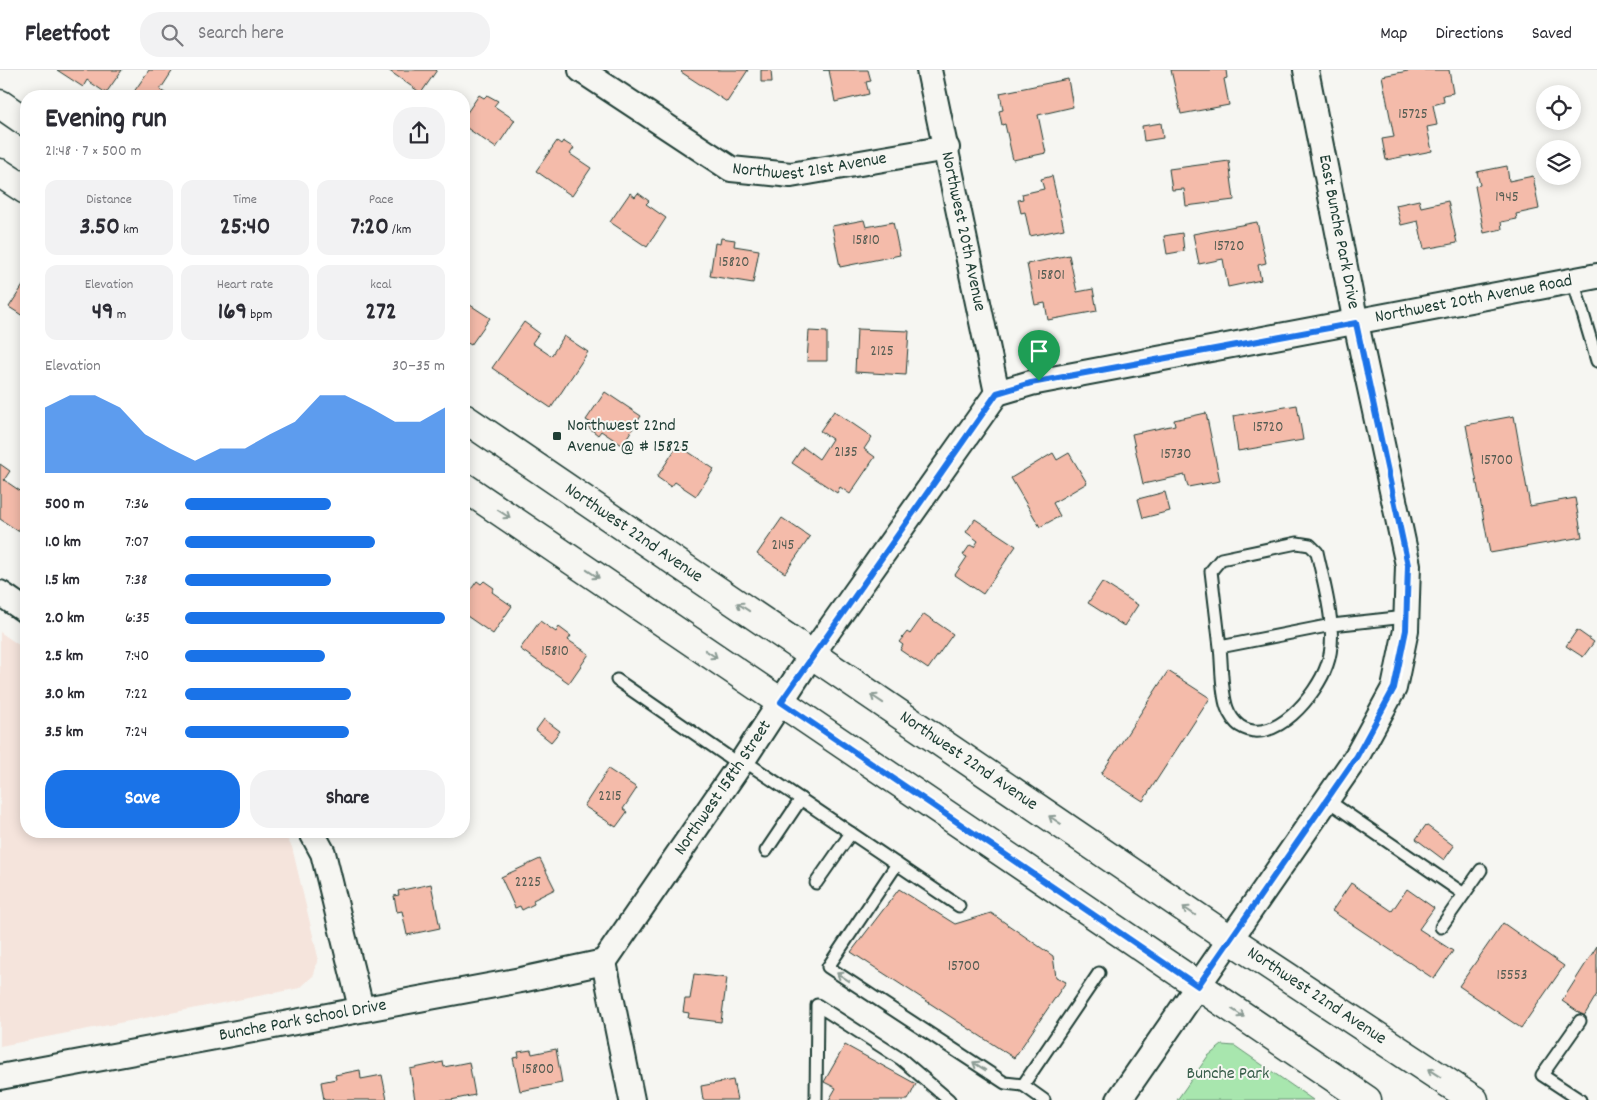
<!DOCTYPE html>
<html lang="en">
<head>
<meta charset="utf-8">
<style>
  :root { --surface:#fff; --page:#f2f2f3; --text:#2b2b33; --muted:#7c7c81; --line:#e1e1e2; --accent:#1a73e8 }
  body { margin:0; font-family:Dekko,sans-serif; background:var(--page); color:var(--text); height:100vh; display:flex; flex-direction:column; font-size:19px; white-space:nowrap }
  * { box-sizing:border-box; margin:0 }
  p { font-size:16px; color:var(--muted) }
  .icon { flex:none; width:28px; height:28px; fill:none; stroke:currentColor; stroke-width:2; stroke-linecap:round; stroke-linejoin:round }
  .map { position:relative; flex:1; overflow:hidden }
  .side { position:absolute; left:20px; top:20px; width:450px; height:748px; display:flex; flex-direction:column; background:var(--surface); border-radius:20px; box-shadow:0 2px 12px #0003 }
  .side>* { flex:none }
  .tools { position:absolute; left:1536px; top:15px; display:grid; gap:10px }
  .tools a { display:grid; place-items:center; width:45px; height:45px; border-radius:50%; background:var(--surface); box-shadow:0 2px 12px #0003; font-size:25px }
  .pin { position:absolute; display:grid; place-items:center; width:42px; height:42px; color:#fff; margin:-51px -21px; border-radius:50% 50% 50% 0; rotate:-45deg; box-shadow:0 0 5px #0007 }
  .pin .icon { rotate:45deg }
  .round { display:grid; place-items:center; flex:none; width:52px; height:52px; border-radius:20px; background:var(--page) }
  .overview { display:flex; align-items:center; justify-content:space-between; height:85px; padding:0 25px }
  h1 { font-size:28px; font-weight:800; line-height:38px }
  .metrics { display:grid; grid-template-columns:repeat(3,1fr); gap:8px; height:85px; padding:5px 25px }
  .metrics div { display:grid; align-content:center; border-radius:12px; background:var(--page); text-align:center }
  .metrics b { font-size:25px; font-weight:800 }
  .metrics small { font-size:14px; font-weight:400 }
  .metrics p { font-size:14px }
  .chart { height:140px; padding:10px 25px }
  .chart p { display:flex; justify-content:space-between }
  .chart svg { width:100%; height:90px; margin-top:5px; fill:var(--accent); opacity:.7 }
  .primary-button { display:flex; gap:10px; margin-top:auto; padding:10px 25px }
  .primary-button a { flex:1; height:58px; border-radius:20px; background:var(--accent); color:#fff; font-size:20px; font-weight:800; line-height:58px; text-align:center }
  .primary-button a+a { background:var(--page); color:var(--text) }
  ul { padding:0 25px; list-style:none; font-size:16px }
  li { display:grid; grid-template-columns:80px 60px 1fr; align-items:center; height:38px }
  li i { height:12px; border-radius:6px; background:var(--accent) }
  header { display:flex; align-items:center; gap:30px; box-sizing:border-box; height:70px; padding:0 25px; background:var(--surface); border-bottom:1px solid var(--line) }
  header strong { font-size:24px }
  nav { display:flex; gap:28px; margin-inline-start:auto; font-size:18px }
  .search { width:350px; height:45px; background:var(--page); display:flex; align-items:center; gap:12px; box-sizing:border-box; padding:0 18px; border-radius:20px; color:var(--muted); font-size:19px }
  .map>svg:first-child { display:block }
</style>
</head>
<body>
<header>
<strong>Fleetfoot</strong>
<div class="search"><svg class="icon" aria-label="search" viewBox="0 0 24 24"><circle cx="10" cy="10" r="6"/><path d="M15 15l6 6"/></svg>Search here</div>
<nav><a>Map</a><a>Directions</a><a>Saved</a></nav>
</header>
<div class="map">
<svg width="1597" height="1030" viewBox="0 0 1597 1030">
  <rect width="100%" height="100%" fill="#f6f6f2"/>
  <filter id="ink" filterUnits="userSpaceOnUse"><feTurbulence type="fractalNoise" baseFrequency=".02" numOctaves="2"/><feDisplacementMap in="SourceGraphic" scale="10" xChannelSelector="R" yChannelSelector="G"/><feConvolveMatrix kernelMatrix="1 2 1 2 8 2 1 2 1" color-interpolation-filters="sRGB"/></filter>
  <g filter="url(#ink)">
    <polygon fill="#f5e4dc" points="0,562 26,580 26,761 282,761 292,777 318,887 314,905 300,918 0,976"/>
    <polygon fill="#a8e6ae" stroke="#649271" points="1222,975 1235,976 1313,1030 1177,1030 1208,986"/>
    <g fill="#f4bbaa" stroke="#1f3d34">
      <polygon points="57,0 122,0 106,23 87,10 83,17"/>
      <polygon points="149,0 173,0 160,20 170,26 131,26"/>
      <polygon points="388,0 437,0 421,23"/>
      <polygon points="683,0 748,0 727,32 681,2"/>
      <polygon points="761,0 771,0 772,12 761,12"/>
      <polygon points="823,0 868,0 871,11 866,12 869,24 835,32 829,0"/>
      <polygon points="1171,0 1226,0 1227,8 1224,9 1229,35 1181,44"/>
      <polygon points="1413,0 1449,0 1453,23 1443,25 1444,32 1433,35 1437,55 1427,57 1432,81 1386,90 1382,69 1394,67 1382,6"/>
      <polygon points="1068,9 1073,37 1038,45 1046,83 1013,90 1005,54 1002,55 999,41 1003,40 1000,23"/>
      <polygon points="479,25 484,28 487,25 498,31 494,36 515,50 496,78 464,56 464,47"/>
      <polygon points="1161,53 1163,68 1144,71 1142,56"/>
      <polygon points="557,71 561,74 563,71 574,78 570,84 591,98 572,126 536,101"/>
      <polygon points="1229,91 1234,130 1186,136 1184,119 1172,120 1169,99"/>
      <polygon points="1507,96 1509,111 1533,106 1539,139 1516,144 1517,149 1501,152 1502,159 1484,163 1475,116 1480,115 1477,102"/>
      <polygon points="1052,106 1064,159 1030,166 1025,142 1021,143 1018,130 1023,129 1022,124 1044,119 1041,109"/>
      <polygon points="630,123 635,127 638,123 649,131 646,134 666,148 647,177 610,152"/>
      <polygon points="1419,130 1421,137 1448,131 1457,173 1424,179 1418,151 1401,155 1396,135"/>
      <polygon points="864,150 866,157 893,152 900,185 840,197 832,156"/>
      <polygon points="1257,152 1266,193 1258,195 1261,210 1228,217 1223,189 1199,194 1193,164"/>
      <polygon points="1182,163 1184,181 1167,184 1164,166"/>
      <polygon points="721,168 735,170 734,176 759,180 753,213 710,206 715,173 720,174"/>
      <polygon points="1069,185 1077,222 1093,219 1097,241 1048,250 1045,233 1035,235 1027,194"/>
      <polygon points="26,211 26,248 9,237"/>
      <polygon points="464,231 490,248 471,275 464,271"/>
      <polygon points="524,252 539,263 532,273 551,286 564,266 588,282 551,338 492,298"/>
      <polygon points="857,259 909,261 906,305 855,302"/>
      <polygon points="809,261 827,262 827,291 807,291"/>
      <polygon points="605,322 641,346 622,375 601,361 598,365 588,357 591,353 586,350"/>
      <polygon points="1297,335 1303,370 1238,381 1233,346"/>
      <polygon points="834,341 872,367 864,379 875,387 850,424 840,417 837,423 792,393 803,377 819,389 832,369 820,361"/>
      <polygon points="1206,343 1220,411 1188,417 1185,405 1143,414 1132,364 1175,355 1174,350"/>
      <polygon points="1514,346 1530,436 1575,428 1582,467 1490,483 1466,355"/>
      <polygon points="678,375 714,399 696,426 675,412 671,417 657,407"/>
      <polygon points="1053,383 1057,390 1069,383 1087,413 1053,433 1060,446 1040,457 1011,408"/>
      <polygon points="0,394 10,401 4,410 26,425 26,449 18,461 0,449"/>
      <polygon points="1165,422 1170,441 1143,448 1138,429"/>
      <polygon points="782,448 810,467 785,503 757,484"/>
      <polygon points="975,449 1016,476 983,524 955,505 967,487 963,485 970,475 974,477 978,471 966,462"/>
      <polygon points="477,511 481,514 484,511 494,518 492,522 512,536 493,564 464,544 464,529"/>
      <polygon points="1102,512 1138,535 1124,556 1088,533"/>
      <polygon points="924,544 953,564 928,599 900,580 903,575 899,572 907,562 910,564"/>
      <polygon points="540,551 556,562 559,557 571,566 568,570 589,584 569,613 520,579"/>
      <polygon points="1577,560 1594,572 1583,587 1566,576"/>
      <polygon points="1168,601 1210,628 1143,731 1101,704"/>
      <polygon points="544,649 560,661 551,672 536,660"/>
      <polygon points="608,699 637,718 623,739 627,742 616,757 584,736"/>
      <polygon points="1426,755 1454,776 1444,790 1416,769"/>
      <polygon points="540,789 555,819 533,830 534,834 522,840 520,836 515,838 501,807"/>
      <polygon points="1351,813 1392,841 1407,819 1434,838 1419,859 1453,881 1434,909 1332,841"/>
      <polygon points="431,814 440,858 407,865 402,841 397,842 394,826 399,825 398,821"/>
      <polygon points="899,819 955,854 991,843 1053,886 1056,907 1066,912 1014,988 851,882"/>
      <polygon points="1503,853 1564,896 1521,958 1459,916"/>
      <polygon points="1597,876 1597,924 1584,946 1562,931"/>
      <polygon points="694,904 727,908 721,952 688,948 689,943 683,942 685,929 690,929"/>
      <polygon points="845,975 916,1014 908,1030 829,1030 836,1018 824,1012"/>
      <polygon points="556,979 562,1013 520,1021 513,988 519,987 518,982 531,980 532,984"/>
      <polygon points="443,992 444,997 469,992 475,1025 451,1030 415,1030 410,999"/>
      <polygon points="360,1000 361,1009 382,1005 387,1030 324,1030 321,1012 336,1009 335,1005"/>
      <polygon points="733,1010 737,1030 703,1030 701,1016"/>
    </g>
    <g fill="none" stroke-linecap="round" stroke-linejoin="round">
      <g stroke="#1f3d34" stroke-width="15">
        <g id="lane">
          <polyline points="1573,210 1597,291"/>
          <path d="M1220 577 1211 501 1221 489 1297 473 1310 475 1317 482C1324 515 1339 563 1327 595 1317 624 1274 678 1240 656 1235 653 1229 644 1227 638 1221 621 1222 595 1220 577L1332 555 1406 547"/>
          <polyline points="617,610 740,695"/>
          <polyline points="743,690 959,836"/>
          <polyline points="1327,730 1464,824"/>
          <polyline points="766,781 801,729"/>
          <polyline points="897,794 828,897 1005,1013 1023,1015"/>
          <polyline points="816,813 851,763"/>
          <polyline points="1441,857 1481,800"/>
          <polyline points="816,1030 817,935 901,989 949,1030"/>
          <polyline points="1044,1030 1023,1015 1099,903"/>
          <polyline points="1580,1030 1542,1005 1580,951"/>
        </g>
      </g>
      <g stroke="#1f3d34" stroke-width="28">
        <g id="street">
          <path id="s1" d="M581 0 731 99 791 105 947 78"/>
          <path id="s2" d="M929 0 997 323"/>
          <path id="s3" d="M997 323 1031 313 1597 206"/>
          <polyline points="0,523 26,541"/>
          <polyline points="311,761 323,783 361,938"/>
          <path id="s4" d="M604 892 743 690 812 584 997 323"/>
          <polyline points="604,892 632,1030"/>
          <path id="s5" d="M0 1007 521 910 604 892"/>
          <polyline points="1119,1030 1357,686 1394,618 1406,560 1408,495 1356,253 1306,0"/>
        </g>
      </g>
      <g stroke="#1f3d34" stroke-width="31">
        <g id="secondary">
          <polyline points="0,34 26,52"/>
          <polyline points="0,103 26,120"/>
          <path id="s6" d="M464 348 1230 869 1474 1030"/>
          <polyline points="464,417 1367,1030"/>
        </g>
      </g>
      <use href="#lane" stroke="#f6f6f2" stroke-width="11"/>
      <use href="#street" stroke="#f6f6f2" stroke-width="24"/>
      <use href="#secondary" stroke="#f6f6f2" stroke-width="28"/>
    </g>
    <defs><path id="oneway-shaft" d="M-6 0H5M1.5-3L5.5 0L1.5 3" fill="none" stroke-width="1.6" stroke-linecap="round" stroke-linejoin="round" transform="scale(1.25)"/></defs>
    <g stroke="#8a9a93">
      <use href="#oneway-shaft" transform="translate(504 444) rotate(34)"/>
      <use href="#oneway-shaft" transform="translate(593 504) rotate(34)"/>
      <use href="#oneway-shaft" transform="translate(743 537) rotate(-146)"/>
      <use href="#oneway-shaft" transform="translate(711 584) rotate(34)"/>
      <use href="#oneway-shaft" transform="translate(877 629) rotate(-146)"/>
      <use href="#oneway-shaft" transform="translate(1055 750) rotate(-146)"/>
      <use href="#oneway-shaft" transform="translate(1189 841) rotate(-146)"/>
      <use href="#oneway-shaft" transform="translate(843 907) rotate(-147)"/>
      <use href="#oneway-shaft" transform="translate(1238 943) rotate(34)"/>
      <use href="#oneway-shaft" transform="translate(979 996) rotate(-147)"/>
      <use href="#oneway-shaft" transform="translate(1434 1003) rotate(-147)"/>
    </g>
  </g>
  <g fill="none" stroke-linecap="round" stroke-linejoin="round" filter="url(#ink)">
    <g stroke="#fff" stroke-width="10">
      <polygon id="route" points="1356,253 1408,495 1406,560 1394,618 1357,686 1198,916 781,632 997,323 1031,313"/>
    </g>
    <use href="#route" stroke="#1a73e8" stroke-width="6"/>
  </g>
  <rect fill="#1f3d34" stroke="#f6f6f2" stroke-width="2" x="552" y="361" width="10" height="10" rx="2.5"/>
  <g text-anchor="middle" dominant-baseline="central" stroke-width="4" stroke-linejoin="round" paint-order="stroke">
    <g font-size="15" fill="#545c52">
      <text x="1413" y="45">15725</text>
      <text x="1507" y="128">1945</text>
      <text x="866" y="171">15810</text>
      <text x="1229" y="177">15720</text>
      <text x="734" y="193">15820</text>
      <text x="1051" y="206">15801</text>
      <text x="882" y="282">2125</text>
      <text x="1268" y="358">15720</text>
      <text x="846" y="383">2135</text>
      <text x="1176" y="385">15730</text>
      <text x="1497" y="391">15700</text>
      <text x="783" y="476">2145</text>
      <text x="555" y="582">15810</text>
      <text x="610" y="727">2215</text>
      <text x="528" y="813">2225</text>
      <text x="964" y="897">15700</text>
      <text x="1512" y="906">15553</text>
      <text x="538" y="1000">15800</text>
    </g>
    <g font-size="18" fill="#1f3d34" stroke="#f6f6f2">
      <text stroke="none"><textPath href="#s1" startOffset="259">Northwest 21st Avenue</textPath></text>
      <text stroke="none"><textPath href="#s2" startOffset="165">Northwest 20th Avenue</textPath></text>
      <text transform="translate(1338 162) rotate(79)">East Bunche Park Drive</text>
      <text stroke="none"><textPath href="#s3" startOffset="486">Northwest 20th Avenue Road</textPath></text>
      <text stroke="none"><textPath href="#s6" startOffset="205">Northwest 22nd Avenue</textPath></text>
      <text stroke="none"><textPath href="#s6" startOffset="610">Northwest 22nd Avenue</textPath></text>
      <text stroke="none"><textPath href="#s4" startOffset="211">Northwest 158th Street</textPath></text>
      <text stroke="none"><textPath href="#s6" startOffset="1030">Northwest 22nd Avenue</textPath></text>
      <text stroke="none"><textPath href="#s5" startOffset="308">Bunche Park School Drive</textPath></text>
    </g>
    <g font-size="18" fill="#1f3d34" stroke="#f6f6f2" text-anchor="start">
      <text x="567" y="356">Northwest 22nd<tspan x="567" dy="21">Avenue @ # 15825</tspan></text>
    </g>
    <g font-size="18" fill="#3a5f4c" stroke="#f6f6f2">
      <text x="1228" y="1004">Bunche Park</text>
    </g>
  </g>
</svg>
<div class="tools">
<a><svg class="icon" aria-label="locate" viewBox="0 0 24 24"><circle cx="12" cy="12" r="6"/><path d="M12 2v4M12 18v4M2 12h4M18 12h4"/></svg></a>
<a><svg class="icon" aria-label="layers" viewBox="0 0 24 24"><path d="M12 4l9 5-9 5-9-5zM3 14l9 5 9-5"/></svg></a>
</div>
<div class="pin" style="left:1039px;top:311px;background:#1e9e55"><svg class="icon" aria-label="arrive" viewBox="0 0 24 24"><path d="M6 21V4h12l-3 4 3 4H6"/></svg></div>
<section class="side">
<div class="overview"><div><h1>Evening run</h1><p>21:48 · 7 × 500 m</p></div><a class="round"><svg class="icon" aria-label="share" viewBox="0 0 24 24"><path d="M12 15V3M7 8l5-5 5 5M5 13v7h14v-7"/></svg></a></div>
<div class="metrics">
<div><p>Distance</p><b>3.50<small> km</small></b></div>
<div><p>Time</p><b>25:40</b></div>
<div><p>Pace</p><b>7:20<small> /km</small></b></div>
</div>
<div class="metrics">
<div><p>Elevation</p><b>49<small> m</small></b></div>
<div><p>Heart rate</p><b>169<small> bpm</small></b></div>
<div><p>kcal</p><b>272</b></div>
</div>
<div class="chart"><p><span>Elevation</span>30–35 m</p>
<svg viewBox="0 0 160 44" preserveAspectRatio="none"><path d="M0 44V12L10 6L20 6L30 12L40 25L50 32L60 38L70 32L80 32L90 25L100 19L110 6L120 6L130 12L140 19L150 19L160 12V44z"/></svg>
</div>
<ul>
<li><b>500 m</b>7:36<i style="width:56%"></i></li>
<li><b>1.0 km</b>7:07<i style="width:73%"></i></li>
<li><b>1.5 km</b>7:38<i style="width:56%"></i></li>
<li><b>2.0 km</b>6:35<i style="width:100%"></i></li>
<li><b>2.5 km</b>7:40<i style="width:54%"></i></li>
<li><b>3.0 km</b>7:22<i style="width:64%"></i></li>
<li><b>3.5 km</b>7:24<i style="width:63%"></i></li>
</ul>
<div class="primary-button"><a>Save</a><a>Share</a></div>
</section>
</div>
</body>
</html>
